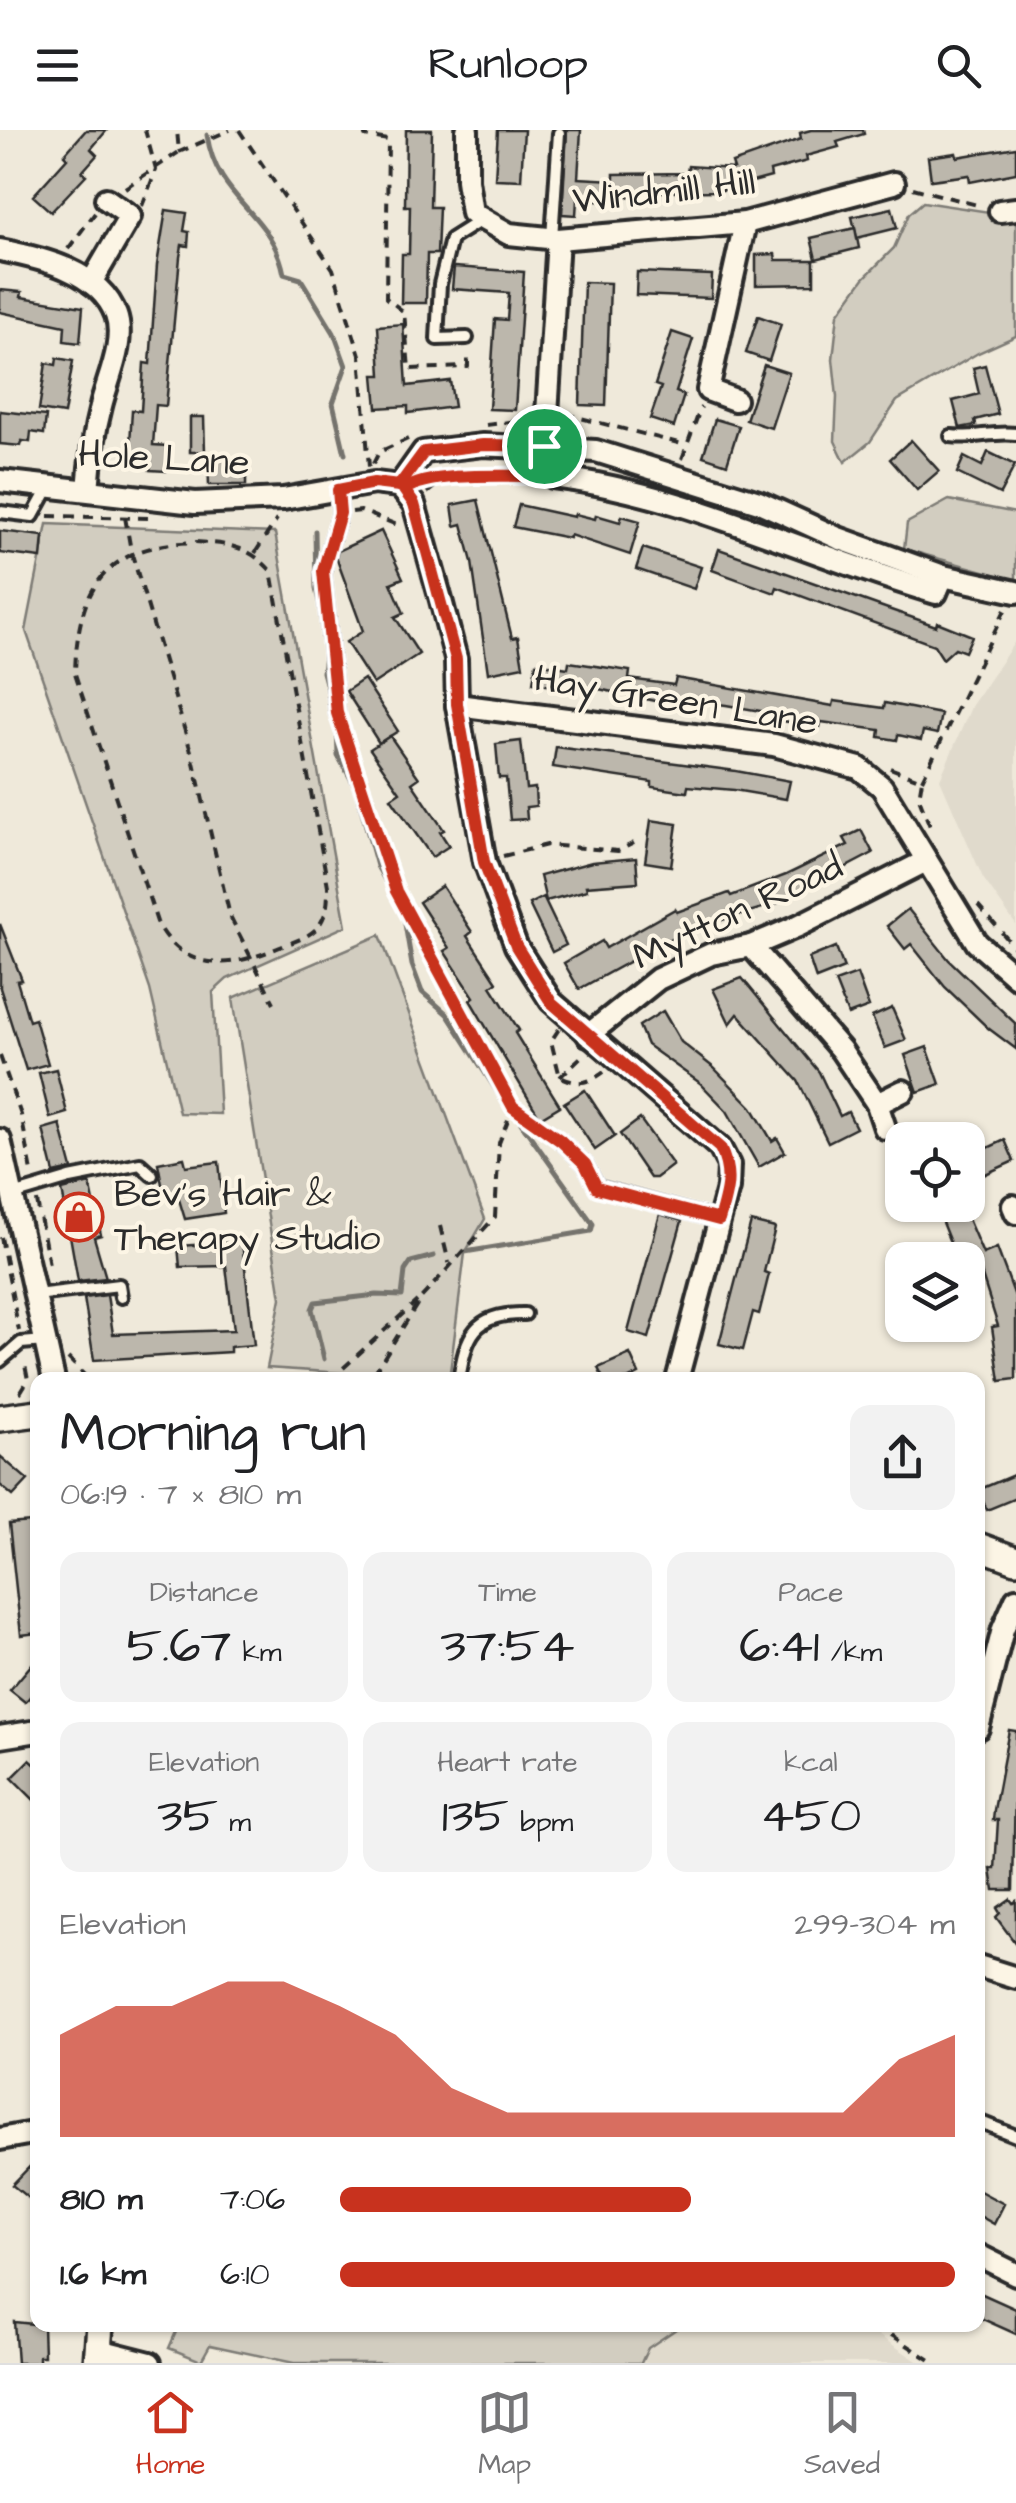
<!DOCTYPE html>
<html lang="en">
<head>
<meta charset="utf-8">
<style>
  :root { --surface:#fff; --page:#f2f2f2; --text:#202124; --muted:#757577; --line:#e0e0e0; --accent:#c8321e }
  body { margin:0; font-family:"Architects Daughter",sans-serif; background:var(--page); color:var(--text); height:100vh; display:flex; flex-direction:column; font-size:38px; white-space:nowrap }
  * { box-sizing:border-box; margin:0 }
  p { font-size:32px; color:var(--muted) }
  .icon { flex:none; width:55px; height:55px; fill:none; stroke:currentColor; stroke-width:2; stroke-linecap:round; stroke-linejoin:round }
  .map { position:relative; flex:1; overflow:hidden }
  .drawer { position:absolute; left:30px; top:1242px; width:955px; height:960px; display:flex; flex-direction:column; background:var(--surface); border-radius:20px; box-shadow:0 2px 8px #0004 }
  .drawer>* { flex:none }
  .controls { position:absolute; left:885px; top:992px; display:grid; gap:20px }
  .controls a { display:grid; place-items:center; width:100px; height:100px; border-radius:20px; background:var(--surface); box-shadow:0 2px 8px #0004; font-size:50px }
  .pin { position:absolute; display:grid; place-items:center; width:85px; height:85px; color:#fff; margin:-42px; border:5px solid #fff; border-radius:50%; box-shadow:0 2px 10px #0007 }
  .round { display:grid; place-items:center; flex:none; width:105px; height:105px; border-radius:20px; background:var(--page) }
  .overview { display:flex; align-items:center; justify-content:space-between; height:170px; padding:0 30px }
  h1 { font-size:55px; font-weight:600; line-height:75px }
  .stats { display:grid; grid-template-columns:repeat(3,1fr); gap:15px; height:170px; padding:10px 30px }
  .stats div { display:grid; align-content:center; border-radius:20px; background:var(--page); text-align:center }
  .stats b { font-size:50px; font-weight:600 }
  .stats small { font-size:28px; font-weight:400 }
  .stats p { font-size:28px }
  .chart { height:280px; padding:20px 30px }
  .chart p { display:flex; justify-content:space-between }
  .chart svg { width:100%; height:180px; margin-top:10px; fill:var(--accent); opacity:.7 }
  ul { padding:0 30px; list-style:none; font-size:32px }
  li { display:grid; grid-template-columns:160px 120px 1fr; align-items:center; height:75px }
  li i { height:25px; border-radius:12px; background:var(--accent) }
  header { display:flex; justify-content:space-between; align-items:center; height:130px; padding:0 30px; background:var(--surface); font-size:45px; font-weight:600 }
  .tab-bar { display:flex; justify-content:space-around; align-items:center; height:140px; border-top:2px solid var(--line); background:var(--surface); font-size:28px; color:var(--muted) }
  .tab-bar a { display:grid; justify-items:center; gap:5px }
  .tab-bar .on { color:var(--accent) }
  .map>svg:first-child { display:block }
</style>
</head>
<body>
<header><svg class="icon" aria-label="menu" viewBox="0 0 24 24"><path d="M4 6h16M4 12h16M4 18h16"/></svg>Runloop<svg class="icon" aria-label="search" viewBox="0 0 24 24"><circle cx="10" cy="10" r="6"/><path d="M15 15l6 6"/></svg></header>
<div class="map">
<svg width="1016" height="2233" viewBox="0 0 1016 2233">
  <rect width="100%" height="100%" fill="#efe9da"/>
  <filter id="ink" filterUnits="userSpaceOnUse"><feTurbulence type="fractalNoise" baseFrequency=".01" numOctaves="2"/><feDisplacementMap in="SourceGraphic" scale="20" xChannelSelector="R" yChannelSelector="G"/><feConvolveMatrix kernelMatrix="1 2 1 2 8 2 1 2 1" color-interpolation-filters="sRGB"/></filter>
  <g filter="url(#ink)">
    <g fill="#e0dacc">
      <polygon points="1016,510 1016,795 983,748 940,649 972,575"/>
      <polygon points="682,2195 863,2195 920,2233 641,2233 648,2219"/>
    </g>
    <g fill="#d2cdc0" stroke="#7e7c76" stroke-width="2.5">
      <polygon points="923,72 1016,86 1016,206 978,223 897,271 870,312 845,332 835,311 837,267 833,229 838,184 864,148 894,118 909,84"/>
      <polygon points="949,370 1016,383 1016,450 904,419 907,393"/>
      <polygon points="47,394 275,403 346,796 227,849 213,862 220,984 179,983 150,859 26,501"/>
      <polygon points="380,805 485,1089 465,1123 449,1250 267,1238 281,1168 233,868"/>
      <polygon points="179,2195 682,2195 648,2218 641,2233 294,2233 210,2215 201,2231 169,2218"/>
    </g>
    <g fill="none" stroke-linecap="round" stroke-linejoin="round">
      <g stroke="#75736d" stroke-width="5">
        <path d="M207 5C217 72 272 81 284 144L301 149 334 203 346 236 333 273 345 324"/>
        <polyline points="315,401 316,459 324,492"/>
        <polyline points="326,518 323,542 337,593 338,626 355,656 377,736 403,782 412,835 422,862 447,884 507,977"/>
        <polyline points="465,1122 591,1101 593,1094 521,993"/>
        <polyline points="324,1229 312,1179 315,1172 377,1165 402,1166 405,1141 411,1132 434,1126"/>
      </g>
    </g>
    <g fill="#bcb7ac" stroke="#2b2b2b" stroke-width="2.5">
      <polygon points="86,0 107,0 91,19 97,25 82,42 86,45 51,82 33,66 67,28 64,25"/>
      <polygon points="406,0 432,0 430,77 439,77 437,124 427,124 426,173 401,173 402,124 409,124 410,76 405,76"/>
      <polygon points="498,0 524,0 521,50 495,49"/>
      <polygon points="567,0 581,0 578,48 614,50 614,44 687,43 688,36 734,39 732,33 801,9 800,3 811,0 863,0 864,4 837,12 839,17 806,26 807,31 770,41 771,47 719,61 650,62 649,68 613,66 613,72 577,70 576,85 562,84"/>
      <polygon points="1016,17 1016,43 970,52 969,45 931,50 928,27 956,23 957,27"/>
      <polygon points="892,78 897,98 857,108 852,87"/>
      <polygon points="166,80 187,83 184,101 189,102 188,116 182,115 180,127 166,276 156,275 153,315 168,316 166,341 150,340 151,333 129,331 132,280 141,281 144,233 150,234 157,135"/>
      <polygon points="855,98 859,118 816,129 811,108"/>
      <polygon points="775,124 776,130 814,130 814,154 756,155 756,125"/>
      <polygon points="454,137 524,142 515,280 489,279 495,189 507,190 509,163 452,159"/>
      <polygon points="637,142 712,145 711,168 636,165"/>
      <polygon points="584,152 610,153 606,276 580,275"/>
      <polygon points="0,160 22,162 21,167 83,177 80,213 64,211 65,196 0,182"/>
      <polygon points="758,186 781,194 769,231 746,223"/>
      <polygon points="403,194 407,256 450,251 454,277 408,283 408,276 377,278 374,245 381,245 378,196"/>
      <polygon points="672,202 693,209 676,262 684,265 674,297 650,289 661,257 655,255"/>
      <polygon points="57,228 73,231 64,284 39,280 46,233 56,235"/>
      <polygon points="764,235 789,243 771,298 746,290"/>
      <polygon points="985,235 998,284 975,290 976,295 960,298 953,271 979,264 973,238"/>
      <polygon points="0,281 46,286 44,304 31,302 30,312 22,311 21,316 0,314"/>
      <polygon points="190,287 204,287 205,322 190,322"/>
      <polygon points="715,289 739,296 727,334 703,326"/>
      <polygon points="911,310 939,341 917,360 890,329"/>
      <polygon points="988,322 1015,335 1000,364 957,343 964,327 982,336"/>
      <polygon points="208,330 246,330 246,355 209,355"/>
      <polygon points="478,370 512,508 518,507 523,536 488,543 472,432 462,394 455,396 452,375"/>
      <polygon points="519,375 574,387 575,384 595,389 596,385 620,392 622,386 640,391 630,425 570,405 569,408 513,397"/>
      <polygon points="0,401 43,406 41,428 0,423"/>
      <polygon points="381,401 403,448 391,453 404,483 395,487 419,524 373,554 346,512 363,501 336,427 338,421"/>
      <polygon points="643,418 701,437 694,459 636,439"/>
      <polygon points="719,419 936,496 937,492 972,506 965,522 955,518 943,529 934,515 777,457 775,463 712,440"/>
      <polygon points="569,532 630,541 629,549 674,555 676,548 833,576 834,571 884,578 885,573 941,584 937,604 923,601 921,610 898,605 897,610 879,607 880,600 821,592 820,597 782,591 783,585 726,575 674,568 673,575 580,555 579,560 533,553 536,533 568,538"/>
      <polygon points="364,549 398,601 379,613 346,561"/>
      <polygon points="390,606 419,648 412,653 444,700 440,702 449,716 432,727 391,668 400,662 370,619"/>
      <polygon points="521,611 526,659 535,658 536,676 526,677 527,689 510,690 506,648 499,648 496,614"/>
      <polygon points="556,617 736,641 790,651 786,669 734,660 688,656 687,662 652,657 652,652 553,637"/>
      <polygon points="651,690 677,694 671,736 645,732"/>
      <polygon points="861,700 873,723 776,774 685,801 579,859 564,833 602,811 606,818 675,779 677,782 729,763 731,766 786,745 848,715 844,708"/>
      <polygon points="636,728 638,752 586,756 587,760 546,771 540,746 592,732"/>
      <polygon points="442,756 472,802 467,806 497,852 491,856 519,900 515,903 560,976 540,988 470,870 474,867 444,821 449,818 419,772"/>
      <polygon points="543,767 566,815 552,822 529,774"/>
      <polygon points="908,779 949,830 1016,894 1016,919 988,898 945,857 911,814 905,819 887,796"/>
      <polygon points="0,794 22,850 17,851 29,891 35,889 48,934 26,940 0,858"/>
      <polygon points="836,817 844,838 816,849 809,828"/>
      <polygon points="857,844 869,877 848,885 835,852"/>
      <polygon points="742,848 819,942 840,986 848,982 856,998 828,1012 798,951 738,884 730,894 713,859"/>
      <polygon points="892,878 906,910 885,918 872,887"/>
      <polygon points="663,881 681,912 714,938 752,977 772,1011 777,1008 785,1022 759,1037 727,981 700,953 647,915 639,896"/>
      <polygon points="927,917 940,954 918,962 905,925"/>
      <polygon points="56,939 67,983 50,988 39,943"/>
      <polygon points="585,960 615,1006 595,1020 564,973"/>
      <polygon points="640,989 673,1035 656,1048 650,1048 620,1004"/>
      <polygon points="60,994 72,1039 54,1043 43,999"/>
      <polygon points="1005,1010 1014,1031 968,1052 968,1027"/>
      <polygon points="184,1028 186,1036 219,1032 224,1083 185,1089 177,1063 164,1065 158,1033"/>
      <polygon points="90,1053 101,1105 94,1107 106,1148 78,1151 62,1060"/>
      <polygon points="962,1075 983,1124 997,1118 1016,1169 1016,1249 1000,1251 992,1197 998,1196 980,1139 970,1143 968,1130 957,1130 939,1085"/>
      <polygon points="660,1084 682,1091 649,1208 628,1202"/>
      <polygon points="751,1092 775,1098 764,1142 769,1144 759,1184 753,1182 743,1220 719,1214"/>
      <polygon points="242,1112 254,1215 230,1217 230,1222 94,1230 84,1168 107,1165 113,1204 234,1200 226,1136 180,1137 178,1116"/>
      <polygon points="630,1224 639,1244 627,1250 604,1250 598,1238"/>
      <polygon points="0,1326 28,1350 13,1366 0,1355"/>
      <polygon points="1016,1344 1016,1368 987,1380 978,1360"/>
      <polygon points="31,1392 38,1443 38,1503 21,1505 9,1394"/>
      <polygon points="38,1527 38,1558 25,1572 10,1560"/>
      <polygon points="1009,1600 1016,1601 1013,1760 994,1760 991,1739 995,1739 998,1690 993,1690 994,1680"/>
      <polygon points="30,1630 38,1637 38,1674 12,1648"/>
      <polygon points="1010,1769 1013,1773 1016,1771 1016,1814 996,1787 1000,1783 997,1778"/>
      <polygon points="38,2028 38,2076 12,2055"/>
      <polygon points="978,2060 1004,2074 994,2094 978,2085"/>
      <polygon points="978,2162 1016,2179 1016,2204 978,2187"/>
      <polygon points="14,2192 43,2195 44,2226 39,2226 39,2233 17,2233"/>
    </g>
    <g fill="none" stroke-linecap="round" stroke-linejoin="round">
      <g stroke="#2b2b2b" stroke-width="18">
        <g id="service">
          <polyline points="552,108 559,3"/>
          <polyline points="467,208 437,209 440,154 451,109 481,90"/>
          <path d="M951 306C973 309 994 301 1016 304"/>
          <polyline points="0,382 33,386 49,357"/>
          <polyline points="337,583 323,441 340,383 338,361"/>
          <polyline points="561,1011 585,1034 597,1057 719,1090"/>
          <polyline points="13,1065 70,1048 140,1034 152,1045"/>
          <polyline points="36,1165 119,1155 121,1167"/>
          <polyline points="0,1231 21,1213 45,1211"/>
          <path d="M459 1250C466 1205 474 1183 525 1184"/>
          <polyline points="978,1991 1016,2006"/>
        </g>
      </g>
      <g stroke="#2b2b2b" stroke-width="28">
        <g id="minor">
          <path d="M467 0V50L472 83 509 104 558 109 545 316 553 347C686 363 808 426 936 463L943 446"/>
          <polyline points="1000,81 1016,79"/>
          <polyline points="558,109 745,93 894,53"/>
          <path d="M0 120C41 128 100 141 116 185 126 212 107 250 101 276 94 303 90 332 88 360"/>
          <polyline points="91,153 130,86 106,69"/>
          <polyline points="735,270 708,260 745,93"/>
          <polyline points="0,351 195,373 283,369 374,353 399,356"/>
          <polyline points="399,356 414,374 441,470 456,529 457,575 485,732 516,816 551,871 720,1018 729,1035 728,1058 677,1250"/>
          <polyline points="399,356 423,322 483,315 596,321 759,372 838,408 943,446 1016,462"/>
          <polyline points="457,575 774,615 859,638 882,657 977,813 1016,847"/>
          <polyline points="751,816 841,920 877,974 903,961"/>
          <polyline points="588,905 658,849 711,824 751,816 798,796 924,732"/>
          <polyline points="877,974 885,998"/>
          <polyline points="0,1010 54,1250"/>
          <polyline points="1013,1076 1016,1083"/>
          <polyline points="978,1598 1003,1499 1016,1469"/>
          <polyline points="0,1607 38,1601"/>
          <polyline points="978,1836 1016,1848"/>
          <polyline points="0,2009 38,2002"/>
          <polyline points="978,2125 1016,2144"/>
          <polyline points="99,2220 150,2233"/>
        </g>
      </g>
      <g stroke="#2b2b2b" stroke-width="32">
        <g id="tertiary">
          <polyline points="0,1288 38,1283"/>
          <polyline points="978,1416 1016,1430"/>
          <polyline points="97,2233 100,2195"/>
        </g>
      </g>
      <g stroke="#2b2b2b" stroke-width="4" stroke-dasharray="10 8" stroke-linecap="butt">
        <polyline points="239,0 333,139 360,225 369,337"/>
        <polyline points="365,0 365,6 388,10 386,168 404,182 409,239 468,237 468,222"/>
        <polyline points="179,22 230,0"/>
        <polyline points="125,58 179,22 177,0"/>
        <polyline points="913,58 981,76"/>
        <polyline points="142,76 156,40 145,0"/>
        <polyline points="68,119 95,83"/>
        <polyline points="565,284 686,315"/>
        <polyline points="486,295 526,290"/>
        <polyline points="682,329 701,277"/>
        <polyline points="373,334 379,322 408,309"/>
        <polyline points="423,352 534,347"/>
        <polyline points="427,363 443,350"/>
        <polyline points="352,382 361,381 400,396"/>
        <polyline points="48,386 148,388"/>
        <polyline points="125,387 131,421 193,628 230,786 274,873"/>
        <path d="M196 412C229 414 249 416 271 441L328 756C328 770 328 781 320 794 313 806 293 812 280 817 231 838 185 845 157 792L75 544C77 456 106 415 196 412Z"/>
        <polyline points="255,423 277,389"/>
        <polyline points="342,597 396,761 513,977 499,1013 495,1087 421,1168 370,1250"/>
        <polyline points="890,638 922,650 919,668 931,699"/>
        <polyline points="922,650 1005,480"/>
        <polyline points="503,726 547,715 618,721 634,713"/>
        <polyline points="978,775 1016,819"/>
        <path d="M559 899 551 911 560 947C578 955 588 954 604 942"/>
        <polyline points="0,926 21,985 33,1047"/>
        <polyline points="560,947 585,923"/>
        <polyline points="513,977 549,1002"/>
        <polyline points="37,1071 50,1140"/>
        <polyline points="440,1096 449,1133"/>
        <polyline points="1,1107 19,1201"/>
        <polyline points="68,1228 89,1250"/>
        <polyline points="330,1250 417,1171"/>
        <polyline points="20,1263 28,1250 24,1230"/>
        <polyline points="876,2195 935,2233"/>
      </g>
      <use href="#service" stroke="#fcf5e5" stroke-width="10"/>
      <use href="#minor" stroke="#fcf5e5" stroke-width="20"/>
      <use href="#tertiary" stroke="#fcf5e5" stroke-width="25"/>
    </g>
  </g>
  <g fill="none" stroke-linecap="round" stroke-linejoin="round" filter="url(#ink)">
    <g stroke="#fff" stroke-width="20">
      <path id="route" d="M483 315 544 316 553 346C517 347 432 340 404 360L414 374 456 529 457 574 484 732 516 816 551 872 720 1018C733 1044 727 1063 719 1090L597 1058 585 1034 561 1011 513 977 396 761 337 583 323 441 340 383 338 360 374 353 399 356 424 322Z"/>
    </g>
    <use href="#route" stroke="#c8321e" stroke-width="12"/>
  </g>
  <defs>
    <g id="shop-ring" transform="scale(2.5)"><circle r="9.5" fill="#fcf5e5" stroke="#c8321e" stroke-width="1.5"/><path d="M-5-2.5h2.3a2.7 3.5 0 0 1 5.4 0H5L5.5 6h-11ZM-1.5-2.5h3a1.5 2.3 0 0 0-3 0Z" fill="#c8321e"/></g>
  </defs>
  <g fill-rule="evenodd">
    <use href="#shop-ring" x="79" y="1087"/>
  </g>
  <g text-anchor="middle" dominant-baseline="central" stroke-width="8" stroke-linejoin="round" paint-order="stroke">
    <g font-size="38" fill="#2b2b2b" stroke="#fcf5e5">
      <text transform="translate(664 62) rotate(-6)">Windmill Hill</text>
      <text transform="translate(164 329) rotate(3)">Hole Lane</text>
      <text transform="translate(676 571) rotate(9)">Hay Green Lane</text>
      <text transform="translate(738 782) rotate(-25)">Mytton Road</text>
    </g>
    <g font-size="38" fill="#2b2b2b" stroke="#fcf5e5" text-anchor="start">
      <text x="114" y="1065">Bev's Hair &amp;<tspan x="114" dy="44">Therapy Studio</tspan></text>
    </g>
  </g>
</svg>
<div class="controls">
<a><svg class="icon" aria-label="locate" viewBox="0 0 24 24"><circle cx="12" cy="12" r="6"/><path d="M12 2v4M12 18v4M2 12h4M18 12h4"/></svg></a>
<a><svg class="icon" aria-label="layers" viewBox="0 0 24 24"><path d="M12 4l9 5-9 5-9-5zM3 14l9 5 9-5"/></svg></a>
</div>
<div class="pin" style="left:544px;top:316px;background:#1e9e55"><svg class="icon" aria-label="arrive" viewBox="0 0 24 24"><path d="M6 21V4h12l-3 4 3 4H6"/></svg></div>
<section class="drawer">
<div class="overview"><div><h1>Morning run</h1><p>06:19 · 7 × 810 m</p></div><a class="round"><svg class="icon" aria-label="share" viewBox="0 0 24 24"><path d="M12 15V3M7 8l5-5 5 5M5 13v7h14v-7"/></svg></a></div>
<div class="stats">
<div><p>Distance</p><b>5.67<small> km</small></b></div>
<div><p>Time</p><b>37:54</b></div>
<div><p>Pace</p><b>6:41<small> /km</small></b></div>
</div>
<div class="stats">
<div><p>Elevation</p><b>35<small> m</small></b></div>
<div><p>Heart rate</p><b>135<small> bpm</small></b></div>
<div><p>kcal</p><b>450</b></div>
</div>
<div class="chart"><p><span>Elevation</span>299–304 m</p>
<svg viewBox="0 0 160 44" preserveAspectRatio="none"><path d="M0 44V19L10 12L20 12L30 6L40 6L50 12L60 19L70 32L80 38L90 38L100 38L110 38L120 38L130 38L140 38L150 25L160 19V44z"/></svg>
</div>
<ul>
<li><b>810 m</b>7:06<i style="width:57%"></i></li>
<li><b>1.6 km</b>6:10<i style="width:100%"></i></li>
</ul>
</section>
</div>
<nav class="tab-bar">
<a class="on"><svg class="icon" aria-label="home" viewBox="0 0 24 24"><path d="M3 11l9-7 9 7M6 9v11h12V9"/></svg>Home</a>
<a><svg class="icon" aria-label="map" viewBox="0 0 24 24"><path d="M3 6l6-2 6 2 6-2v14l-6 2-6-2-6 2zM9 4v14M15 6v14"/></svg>Map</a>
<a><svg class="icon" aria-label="saved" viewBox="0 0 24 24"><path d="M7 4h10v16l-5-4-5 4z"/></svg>Saved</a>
</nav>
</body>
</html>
